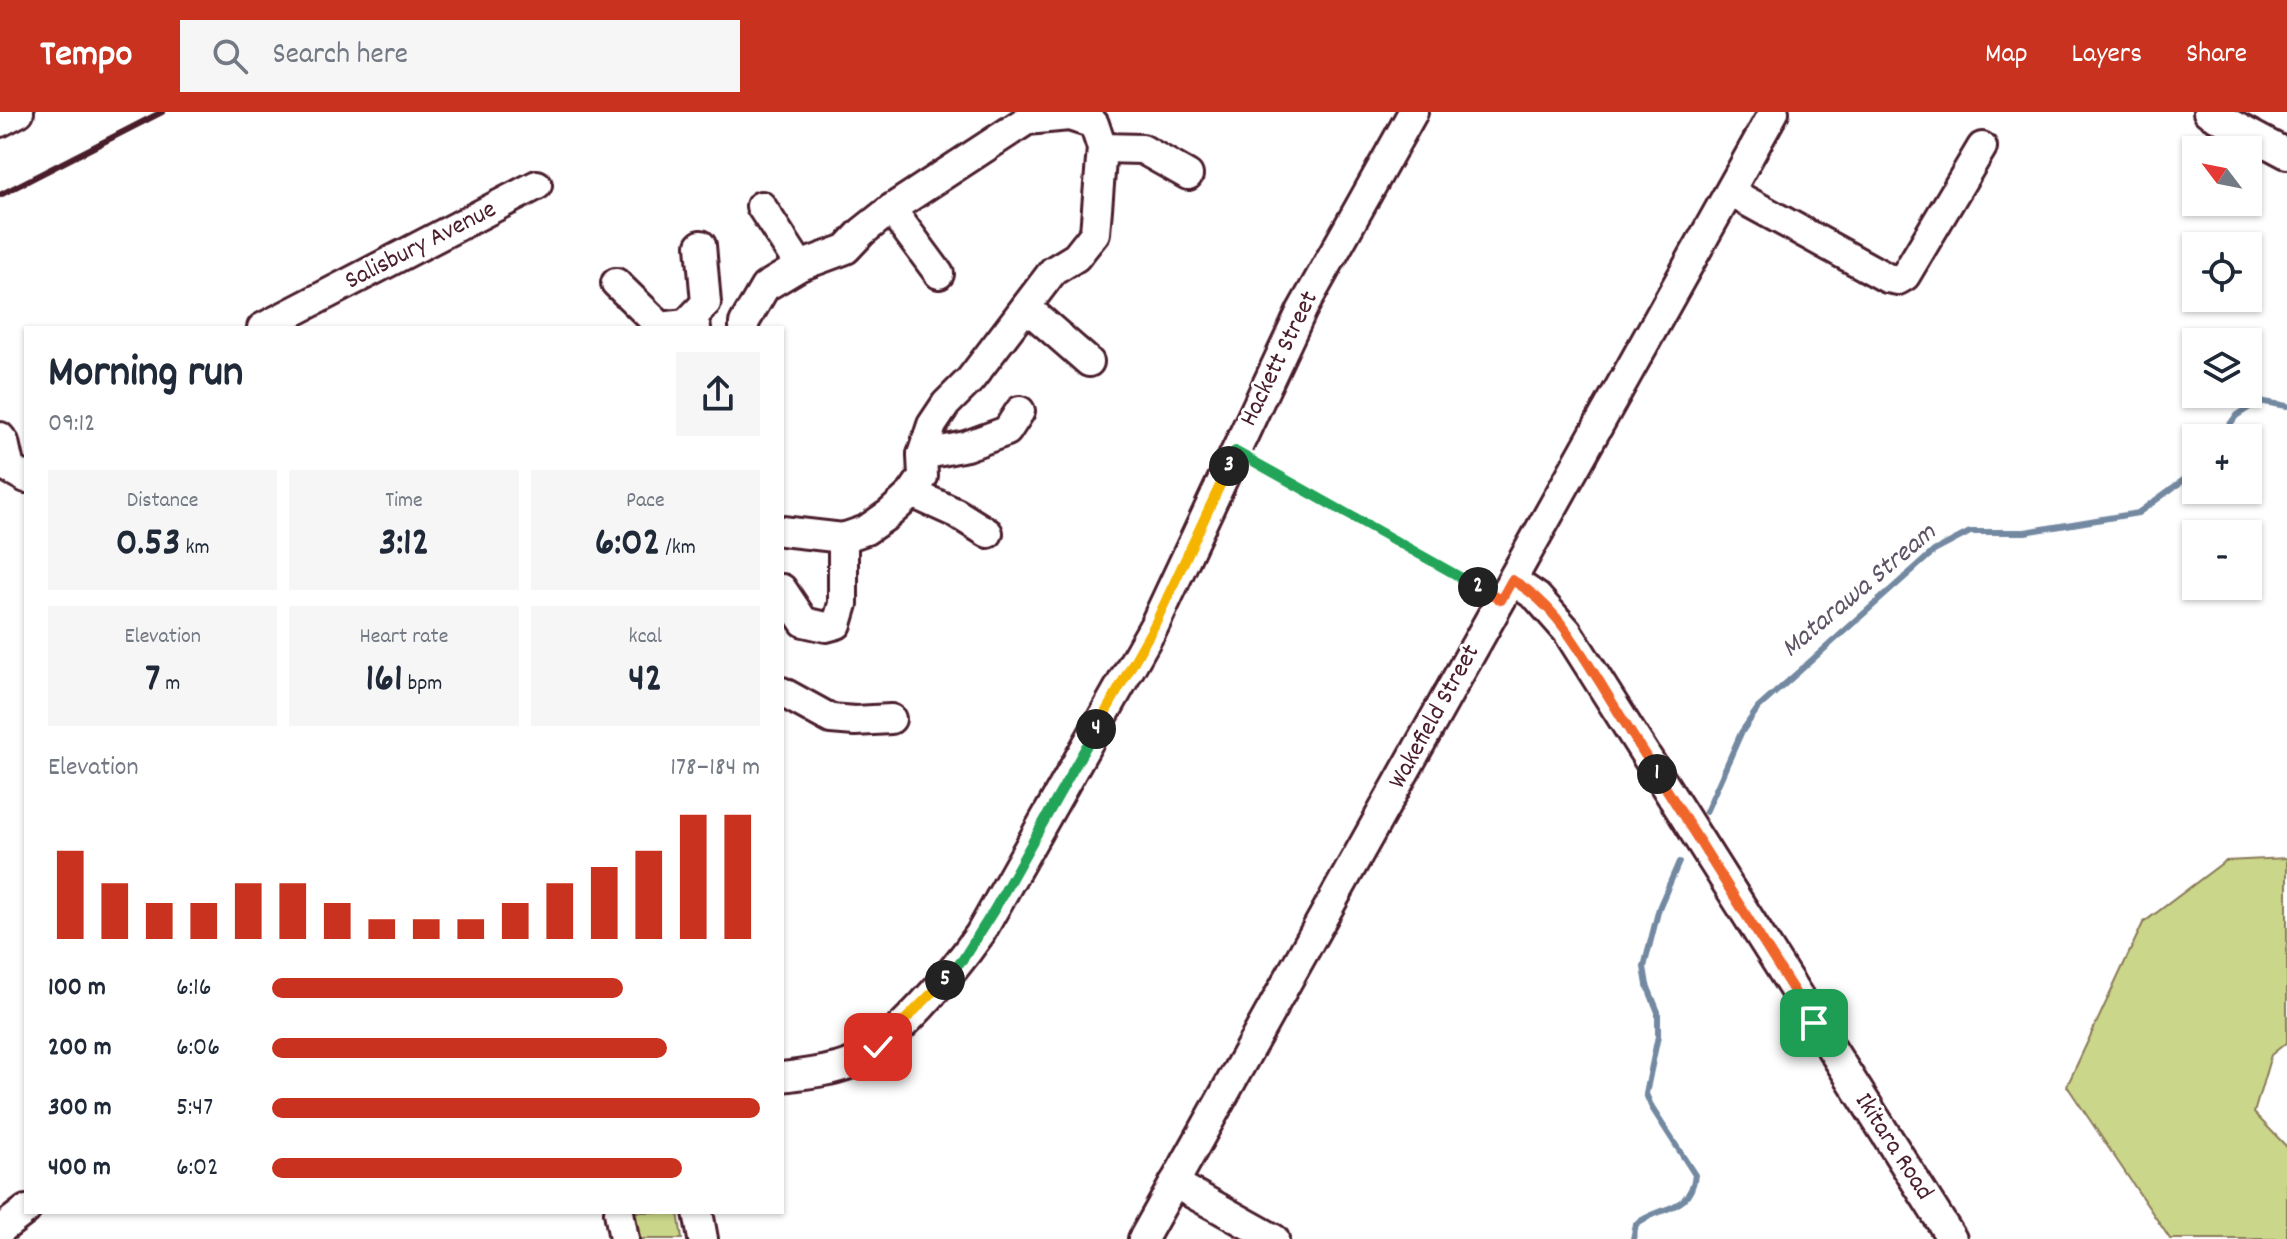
<!DOCTYPE html>
<html lang="en">
<head>
<meta charset="utf-8">
<style>
  :root { --surface:#fff; --page:#f6f6f7; --text:#1f2937; --muted:#747a83; --accent:#c8321e }
  body { margin:0; font-family:Dekko,sans-serif; background:var(--page); color:var(--text); height:100vh; display:flex; flex-direction:column; font-size:30px; white-space:nowrap }
  * { box-sizing:border-box; margin:0 }
  p { font-size:26px; color:var(--muted) }
  .icon { flex:none; width:44px; height:44px; fill:none; stroke:currentColor; stroke-width:2; stroke-linecap:round; stroke-linejoin:round }
  .map { position:relative; flex:1; overflow:hidden }
  .panel { position:absolute; left:24px; top:214px; width:760px; height:888px; display:flex; flex-direction:column; background:var(--surface); border-radius:0px; box-shadow:0 2px 6px #0004 }
  .panel>* { flex:none }
  .needle { width:52px; rotate:302deg }
  .fabs { position:absolute; left:2182px; top:24px; display:grid; gap:16px }
  .fabs a { display:grid; place-items:center; width:80px; height:80px; border-radius:0px; background:var(--surface); box-shadow:0 2px 6px #0004; font-size:40px }
  .pin { position:absolute; display:grid; place-items:center; width:68px; height:68px; color:#fff; margin:-34px; border-radius:16px; box-shadow:0 4px 12px #0006 }
  .km { position:absolute; width:40px; height:40px; margin:-20px; border-radius:50%; background:#222; color:#fff; font-size:22px; line-height:40px; text-align:center }
  .round { display:grid; place-items:center; flex:none; width:84px; height:84px; border-radius:0px; background:var(--page) }
  .overview { display:flex; align-items:center; justify-content:space-between; height:136px; padding:0 24px }
  h1 { font-size:44px; font-weight:700; line-height:60px }
  .metrics { display:grid; grid-template-columns:repeat(3,1fr); gap:12px; height:136px; padding:8px 24px }
  .metrics div { display:grid; align-content:center; border-radius:0px; background:var(--page); text-align:center }
  .metrics b { font-size:40px; font-weight:700 }
  .metrics small { font-size:22px; font-weight:400 }
  .metrics p { font-size:22px }
  .chart { height:224px; padding:16px 24px }
  .chart p { display:flex; justify-content:space-between }
  .chart svg { width:100%; height:144px; margin-top:8px; stroke:var(--accent); stroke-width:6 }
  ul { padding:0 24px; list-style:none; font-size:26px }
  li { display:grid; grid-template-columns:128px 96px 1fr; align-items:center; height:60px }
  li i { height:20px; border-radius:10px; background:var(--accent) }
  header { display:flex; align-items:center; gap:48px; box-sizing:border-box; height:112px; padding:0 40px; background:var(--accent); color:#fff }
  header strong { font-size:38px }
  nav { display:flex; gap:44px; margin-inline-start:auto; font-size:28px }
  .search { width:560px; height:72px; background:var(--page); display:flex; align-items:center; gap:20px; box-sizing:border-box; padding:0 28px; border-radius:0px; color:var(--muted); font-size:30px }
  .map>svg:first-child { display:block }
</style>
</head>
<body>
<header>
<strong>Tempo</strong>
<div class="search"><svg class="icon" aria-label="search" viewBox="0 0 24 24"><circle cx="10" cy="10" r="6"/><path d="M15 15l6 6"/></svg>Search here</div>
<nav><a>Map</a><a>Layers</a><a>Share</a></nav>
</header>
<div class="map">
<svg width="2287" height="1127" viewBox="0 0 2287 1127">
  <rect width="100%" height="100%" fill="#fff"/>
  <filter id="ink" filterUnits="userSpaceOnUse"><feTurbulence type="fractalNoise" baseFrequency=".0125" numOctaves="2"/><feDisplacementMap in="SourceGraphic" scale="16" xChannelSelector="R" yChannelSelector="G"/><feConvolveMatrix kernelMatrix="1 2 1 2 8 2 1 2 1" color-interpolation-filters="sRGB"/></filter>
  <g filter="url(#ink)">
    <g fill="#cad689" stroke="#8a7a5a" stroke-width="2">
      <polygon points="2287,746 2287,930 2271,943 2254,1001 2287,1035 2287,1127 2170,1127 2067,974 2143,811 2225,749"/>
      <polygon points="621,1100 678,1100 682,1127 626,1127"/>
    </g>
    <g fill="none" stroke-linecap="round" stroke-linejoin="round">
      <g stroke="#7389a1" stroke-width="6">
        <polyline points="2220,326 2236,304 2259,289 2287,294"/>
        <polyline points="1706,700 1741,621 1758,596 1934,439 1970,420 2025,420 2138,401 2196,359"/>
        <path d="M1633 1127 1636 1112C1661 1093 1690 1101 1695 1063L1652 996 1646 982 1658 924V900L1647 873 1644 855 1659 796 1679 750"/>
      </g>
      <g stroke="#4a1f2b" stroke-width="34">
        <g id="minor">
          <polyline points="2208,0 2287,42"/>
          <polyline points="0,10 19,0"/>
          <polyline points="1102,36 1142,37 1188,63"/>
          <polyline points="1730,80 1887,166 1898,168 1905,164 1982,35"/>
          <polyline points="761,94 800,154"/>
          <polyline points="891,97 939,162"/>
          <polyline points="616,171 661,215 686,212 696,216"/>
          <polyline points="1026,195 1089,250"/>
          <polyline points="686,212 706,191 701,133"/>
          <polyline points="262,216 537,73"/>
          <polyline points="744,216 744,211 765,175 800,154 846,137 862,120 891,97 1027,8 1069,4 1094,12 1102,36 1095,121 1076,145 1053,159 970,268 946,292 932,313 922,343 923,365 912,381 889,402 866,418 843,426 782,419"/>
          <polyline points="0,325 4,330 10,357 26,366"/>
          <polyline points="922,343 966,334 1007,319 1020,299"/>
          <polyline points="912,381 956,401 988,421"/>
          <polyline points="1512,468 1537,485 1567,519 1952,1127"/>
          <polyline points="782,477 804,510 826,515 837,512 843,492 843,426"/>
          <polyline points="782,580 831,607 855,609 891,607"/>
          <path d="M782 965C804 962 828 960 849 952 891 936 954 859 980 822L1154 514 1302 198 1413 0"/>
          <polyline points="1174,1071 1274,1127"/>
          <polyline points="619,1100 624,1127"/>
          <polyline points="698,1100 703,1127"/>
          <polyline points="0,1118 26,1098"/>
          <polyline points="1143,1127 1774,0"/>
        </g>
      </g>
      <polyline stroke="#4a1f2b" stroke-width="4" stroke-dasharray="6 6" stroke-linecap="butt" points="1255,350 1481,477"/>
      <use href="#minor" stroke="#fff" stroke-width="28"/>
      <polyline stroke="#4a1f2b" stroke-width="6" points="0,83 162,0"/>
    </g>
  </g>
  <g fill="none" stroke-linecap="round" stroke-linejoin="round" filter="url(#ink)">
    <g stroke="#fff" stroke-width="16">
      <polyline id="split-1" points="1657,662 1814,911"/>
    </g>
    <g stroke="#fff" stroke-width="16">
      <path id="split-2" d="M1478 475 1501 488 1512 468C1554 491 1576 533 1601 572 1619 602 1638 632 1657 662"/>
    </g>
    <g stroke="#fff" stroke-width="16">
      <polyline id="split-3" points="1229,354 1235,339 1478,475"/>
    </g>
    <g stroke="#fff" stroke-width="16">
      <polyline id="split-4" points="1096,617 1154,514 1229,354"/>
    </g>
    <g stroke="#fff" stroke-width="16">
      <polyline id="split-5" points="945,868 963,847 994,798 1096,617"/>
    </g>
    <g stroke="#fff" stroke-width="16">
      <polyline id="split-6" points="878,935 945,868"/>
    </g>
    <use href="#split-1" stroke="#f0652b" stroke-width="10"/>
    <use href="#split-2" stroke="#f0652b" stroke-width="10"/>
    <use href="#split-3" stroke="#22a559" stroke-width="10"/>
    <use href="#split-4" stroke="#f5b400" stroke-width="10"/>
    <use href="#split-5" stroke="#22a559" stroke-width="10"/>
    <use href="#split-6" stroke="#f5b400" stroke-width="10"/>
  </g>
  <g text-anchor="middle" dominant-baseline="central" stroke-width="6" stroke-linejoin="round" paint-order="stroke">
    <g font-size="26" fill="#4a1f2b" stroke="#fff">
      <text transform="translate(421 134) rotate(-27)">Salisbury Avenue</text>
      <text transform="translate(1280 247) rotate(-64)">Hackett Street</text>
      <text transform="translate(1435 605) rotate(-61)">Wakefield Street</text>
      <text transform="translate(1893 1035) rotate(57)">Ikitara Road</text>
    </g>
    <g font-size="28" font-style="italic" fill="#5f5466" stroke="#fff">
      <text transform="translate(1860 480) rotate(-40)">Matarawa Stream</text>
    </g>
  </g>
</svg>
<div class="fabs">
<a><svg class="needle" viewBox="-14 -14 28 28"><path d="M0-13l5 13h-10z" fill="#e53935"/><path d="M0 13l5-13h-10z" fill="#747a83"/></svg></a>
<a><svg class="icon" aria-label="locate" viewBox="0 0 24 24"><circle cx="12" cy="12" r="6"/><path d="M12 2v4M12 18v4M2 12h4M18 12h4"/></svg></a>
<a><svg class="icon" aria-label="layers" viewBox="0 0 24 24"><path d="M12 4l9 5-9 5-9-5zM3 14l9 5 9-5"/></svg></a>
<a>+</a>
<a>−</a>
</div>
<div class="pin" style="left:1814px;top:911px;background:#1e9e55"><svg class="icon" aria-label="arrive" viewBox="0 0 24 24"><path d="M6 21V4h12l-3 4 3 4H6"/></svg></div>
<div class="pin" style="left:878px;top:935px;background:#d93025"><svg class="icon" aria-label="check" viewBox="0 0 24 24"><path d="M5 12l5 5 9-10"/></svg></div>
<b class="km" style="left:1657px;top:662px">1</b>
<b class="km" style="left:1478px;top:475px">2</b>
<b class="km" style="left:1229px;top:354px">3</b>
<b class="km" style="left:1096px;top:617px">4</b>
<b class="km" style="left:945px;top:868px">5</b>
<section class="panel">
<div class="overview"><div><h1>Morning run</h1><p>09:12</p></div><a class="round"><svg class="icon" aria-label="share" viewBox="0 0 24 24"><path d="M12 15V3M7 8l5-5 5 5M5 13v7h14v-7"/></svg></a></div>
<div class="metrics">
<div><p>Distance</p><b>0.53<small> km</small></b></div>
<div><p>Time</p><b>3:12</b></div>
<div><p>Pace</p><b>6:02<small> /km</small></b></div>
</div>
<div class="metrics">
<div><p>Elevation</p><b>7<small> m</small></b></div>
<div><p>Heart rate</p><b>161<small> bpm</small></b></div>
<div><p>kcal</p><b>42</b></div>
</div>
<div class="chart"><p><span>Elevation</span>178–184 m</p>
<svg viewBox="0 0 160 44" preserveAspectRatio="none"><path d="M5 44V17M15 44V27M25 44V33M35 44V33M45 44V27M55 44V27M65 44V33M75 44V38M85 44V38M95 44V38M105 44V33M115 44V27M125 44V22M135 44V17M145 44V6M155 44V6"/></svg>
</div>
<ul>
<li><b>100 m</b>6:16<i style="width:72%"></i></li>
<li><b>200 m</b>6:06<i style="width:81%"></i></li>
<li><b>300 m</b>5:47<i style="width:100%"></i></li>
<li><b>400 m</b>6:02<i style="width:84%"></i></li>
</ul>
</section>
</div>
</body>
</html>
